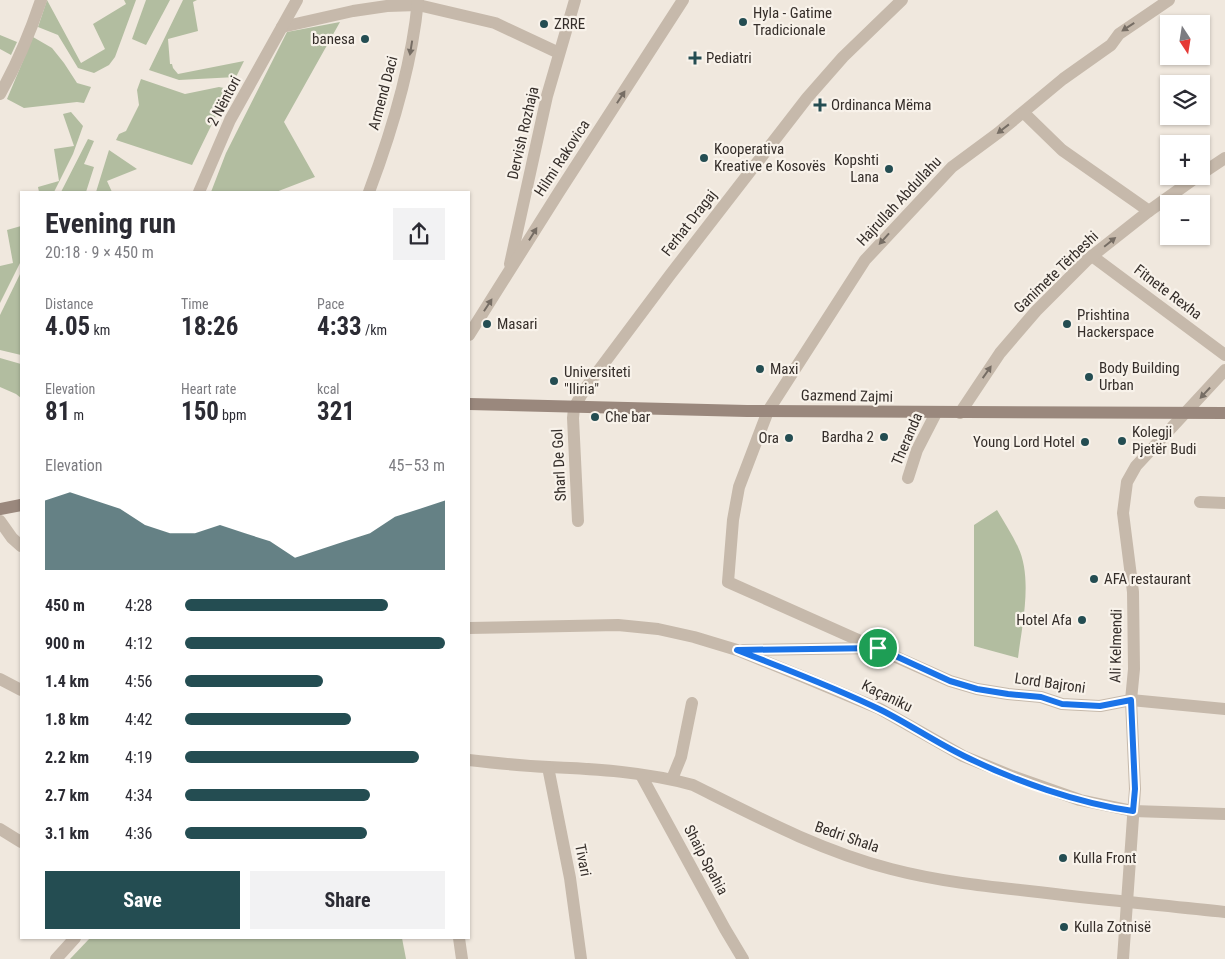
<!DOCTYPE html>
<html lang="en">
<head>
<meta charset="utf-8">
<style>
  :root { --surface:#fff; --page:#f2f2f3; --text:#2b2b33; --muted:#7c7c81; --accent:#244d52 }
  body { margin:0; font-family:"Roboto Condensed",sans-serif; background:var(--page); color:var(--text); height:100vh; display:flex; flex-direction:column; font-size:19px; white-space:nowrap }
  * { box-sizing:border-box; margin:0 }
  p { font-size:16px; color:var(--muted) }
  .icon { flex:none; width:28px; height:28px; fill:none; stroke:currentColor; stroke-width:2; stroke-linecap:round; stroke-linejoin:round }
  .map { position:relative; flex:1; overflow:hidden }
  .panel { position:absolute; left:20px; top:191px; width:450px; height:748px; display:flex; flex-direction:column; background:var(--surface); border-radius:0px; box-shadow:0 1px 4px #0004 }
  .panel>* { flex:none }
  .needle { width:32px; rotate:168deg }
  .controls { position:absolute; left:1160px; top:15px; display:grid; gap:10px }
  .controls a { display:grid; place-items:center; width:50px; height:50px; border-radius:0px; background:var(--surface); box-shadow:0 1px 4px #0004; font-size:25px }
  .pin { position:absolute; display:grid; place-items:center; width:42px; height:42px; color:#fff; margin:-21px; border:2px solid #fff; border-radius:50%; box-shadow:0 1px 5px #0007 }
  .round { display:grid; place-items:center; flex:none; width:52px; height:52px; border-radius:0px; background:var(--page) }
  .overview { display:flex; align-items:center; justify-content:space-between; height:85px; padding:0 25px }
  h1 { font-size:28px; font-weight:700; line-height:38px }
  .figures { display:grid; grid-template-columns:repeat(3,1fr); gap:8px; height:85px; padding:5px 25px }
  .figures div { display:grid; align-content:center }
  .figures b { font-size:25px; font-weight:700 }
  .figures small { font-size:14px; font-weight:400 }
  .figures p { font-size:14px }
  .chart { height:140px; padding:10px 25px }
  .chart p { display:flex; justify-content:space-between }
  .chart svg { width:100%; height:90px; margin-top:5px; fill:var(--accent); opacity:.7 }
  .button { display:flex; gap:10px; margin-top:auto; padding:10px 25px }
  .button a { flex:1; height:58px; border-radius:0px; background:var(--accent); color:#fff; font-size:20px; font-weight:700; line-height:58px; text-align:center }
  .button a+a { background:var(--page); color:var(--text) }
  ul { padding:0 25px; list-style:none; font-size:16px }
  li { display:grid; grid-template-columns:80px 60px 1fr; align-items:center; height:38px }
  li i { height:12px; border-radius:6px; background:var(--accent) }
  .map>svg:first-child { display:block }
</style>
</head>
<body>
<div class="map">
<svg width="1225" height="959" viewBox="0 0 1225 959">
  <rect width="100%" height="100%" fill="#f0e8de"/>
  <g fill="#b2bda0">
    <polygon points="47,0 81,63 105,49 93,24 126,4 124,0 136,0 115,57 109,65 94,73 78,68 58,35 38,27"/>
    <polygon points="146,0 170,0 146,45 132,39"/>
    <polygon points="183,0 197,0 193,2 198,31 168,39 170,64 172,64 173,68 178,74 244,61 236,77 179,80 149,70"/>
    <polygon points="340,22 284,122 315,177 276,192 211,192 226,153 287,32"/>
    <polygon points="0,35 17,42 11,55 0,49"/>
    <polygon points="33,37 52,48 64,63 77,83 91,87 84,103 77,102 24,108 7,99"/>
    <polygon points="141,79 185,94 219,87 229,89 192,165 116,140 119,134 126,131 139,105 137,90"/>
    <polygon points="71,112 83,126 73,154 54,192 39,192 38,187 59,181 54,149 74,146 63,114"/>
    <polygon points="88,139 94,141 84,164 94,167 86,192 61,192"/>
    <polygon points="109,150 137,169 107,181 112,192 96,192"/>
    <polygon points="21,226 21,261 0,303 0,266 13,263 7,230"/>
    <polygon points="21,272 21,355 0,350 0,315"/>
    <polygon points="0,358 21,364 21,398 16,394 0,387"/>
    <path d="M997 510C1004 522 1012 534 1018 547 1033 578 1022 625 1018 658L974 646V525Z"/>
    <polygon points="90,938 402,938 406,959 70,959"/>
  </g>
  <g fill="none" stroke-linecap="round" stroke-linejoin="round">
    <g stroke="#c6b9ab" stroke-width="12">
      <polyline points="1169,0 1119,34 1111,45 1063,79 998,133 952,167 865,260 768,411 739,487 733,520 728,582 950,681 977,689 1008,694 1041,697 1062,704 1100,706 1131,700 1225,709"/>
      <polyline points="282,27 353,11 387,6 418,5 495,23 559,53"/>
      <path d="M0 94C17 64 30 33 41 0"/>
      <polyline points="1024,113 1062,150 1149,211"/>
      <polyline points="1201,174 1225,158"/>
      <polyline points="199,192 230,120 297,0"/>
      <path d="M369 192C392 131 412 66 418 0"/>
      <polyline points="1092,256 1225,355"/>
      <polyline points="510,264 547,96 575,0"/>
      <polyline points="469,335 559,192 683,0"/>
      <polyline points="960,413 1000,353 1036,311 1087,260 1149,211 1198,176"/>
      <polyline points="908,478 917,450 936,413"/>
      <polyline points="1200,502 1225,503"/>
      <polyline points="0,521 12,538 21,546"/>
      <polyline points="578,521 573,418 574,408 584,390 670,275 807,98 843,57 902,0"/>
      <polyline points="469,628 618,625 658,629 694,637 737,650 806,678 880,709 963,756 1012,776 1080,800 1133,811 1225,814"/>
      <polyline points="743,650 873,648"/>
      <polyline points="0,679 21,690"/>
      <path d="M469 760C495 763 522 766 549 767 597 769 646 772 693 785 757 817 821 851 891 869 937 881 983 886 1029 891 1094 899 1160 905 1225 912"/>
      <polyline points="548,767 570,878 581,959"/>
      <polyline points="641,775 725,929 743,959"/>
      <polyline points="672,779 681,757 692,703"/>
      <polyline points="0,829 21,842"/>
      <polyline points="459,938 462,959"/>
      <polyline points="56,959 75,938"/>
      <polyline points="1123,959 1135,789 1131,700 1134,669 1133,592 1123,513 1127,482 1136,466 1225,370"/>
    </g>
    <g stroke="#9a887d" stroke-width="12">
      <polyline points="469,404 747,411 1225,413"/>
      <polyline points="0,509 21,505"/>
    </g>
  </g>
  <defs><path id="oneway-solid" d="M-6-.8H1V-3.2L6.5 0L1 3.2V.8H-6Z" transform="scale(1.25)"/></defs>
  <g fill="#766d64">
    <use href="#oneway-solid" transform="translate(1128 27) rotate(147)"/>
    <use href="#oneway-solid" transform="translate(411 48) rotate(99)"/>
    <use href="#oneway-solid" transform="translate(621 97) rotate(-57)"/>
    <use href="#oneway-solid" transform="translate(1003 129) rotate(142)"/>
    <use href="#oneway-solid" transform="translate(533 234) rotate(-58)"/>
    <use href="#oneway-solid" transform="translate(884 239) rotate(132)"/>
    <use href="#oneway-solid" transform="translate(1110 242) rotate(-39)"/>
    <use href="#oneway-solid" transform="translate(488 305) rotate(-57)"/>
    <use href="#oneway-solid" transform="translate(987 372) rotate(-55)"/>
    <use href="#oneway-solid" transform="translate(1205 393) rotate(133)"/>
  </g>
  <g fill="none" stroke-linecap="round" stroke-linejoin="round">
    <g stroke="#fff" stroke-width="10">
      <path id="route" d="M878 648 950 681 977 689 1008 694 1041 697 1062 704 1100 706 1131 700 1135 789 1133 811C1077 803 1015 781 964 756 935 742 909 724 881 710 834 687 785 669 737 650Z"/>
    </g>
    <use href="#route" stroke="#1a73e8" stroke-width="6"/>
  </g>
  <g fill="#244d52" stroke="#f8f2ea" stroke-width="2">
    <circle cx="743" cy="22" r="5"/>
    <circle cx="544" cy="24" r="5"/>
    <circle cx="365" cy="39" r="5"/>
    <path d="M692.5 50.5h5v5h5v5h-5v5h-5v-5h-5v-5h5z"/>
    <path d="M817.5 97.5h5v5h5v5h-5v5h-5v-5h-5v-5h5z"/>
    <circle cx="704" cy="158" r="5"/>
    <circle cx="889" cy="169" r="5"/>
    <circle cx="487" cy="324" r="5"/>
    <circle cx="1067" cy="324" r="5"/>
    <circle cx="760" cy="369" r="5"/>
    <circle cx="1089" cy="377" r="5"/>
    <circle cx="554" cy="381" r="5"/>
    <circle cx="595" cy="417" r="5"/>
    <circle cx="884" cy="437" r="5"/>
    <circle cx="789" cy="438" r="5"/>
    <circle cx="1122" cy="441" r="5"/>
    <circle cx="1085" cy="442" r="5"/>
    <circle cx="1094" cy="579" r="5"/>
    <circle cx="1082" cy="620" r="5"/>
    <circle cx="1063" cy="858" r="5"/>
    <circle cx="1064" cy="927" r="5"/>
  </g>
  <g text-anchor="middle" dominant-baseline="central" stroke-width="4.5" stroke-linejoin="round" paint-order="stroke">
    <g font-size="15" fill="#352e2a" stroke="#f8f2ea" text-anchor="start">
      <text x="753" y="13">Hyla - Gatime<tspan x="753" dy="17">Tradicionale</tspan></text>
      <text x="554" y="24">ZRRE</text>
      <text x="355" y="39" text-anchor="end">banesa</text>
      <text x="706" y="58">Pediatri</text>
      <text x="831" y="105">Ordinanca Mëma</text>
      <text x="714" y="149">Kooperativa<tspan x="714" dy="17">Kreative e Kosovës</tspan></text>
      <text x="879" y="160" text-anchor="end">Kopshti<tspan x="879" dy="17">Lana</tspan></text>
      <text x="1077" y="315">Prishtina<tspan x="1077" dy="17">Hackerspace</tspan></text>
      <text x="497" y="324">Masari</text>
      <text x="1099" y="368">Body Building<tspan x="1099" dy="17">Urban</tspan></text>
      <text x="770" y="369">Maxi</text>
      <text x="564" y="372">Universiteti<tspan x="564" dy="17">"Iliria"</tspan></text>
      <text x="605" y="417">Che bar</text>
      <text x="1132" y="432">Kolegji<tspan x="1132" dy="17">Pjetër Budi</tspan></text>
      <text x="874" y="437" text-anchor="end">Bardha 2</text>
      <text x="779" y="438" text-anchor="end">Ora</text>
      <text x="1075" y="442" text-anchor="end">Young Lord Hotel</text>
      <text x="1104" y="579">AFA restaurant</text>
      <text x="1072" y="620" text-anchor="end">Hotel Afa</text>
      <text x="1073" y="858">Kulla Front</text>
      <text x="1074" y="927">Kulla Zotnisë</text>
    </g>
    <g font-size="15" fill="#352e2a" stroke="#f8f2ea">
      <text transform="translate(383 93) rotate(-75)">Armend Daci</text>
      <text transform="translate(224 101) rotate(-62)">2 Nëntori</text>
      <text transform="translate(523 133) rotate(-77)">Dervish Rozhaja</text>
      <text transform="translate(562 158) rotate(-57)">Hilmi Rakovica</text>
      <text transform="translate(899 201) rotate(-47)">Hajrullah Abdullahu</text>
      <text transform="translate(689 223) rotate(-52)">Ferhat Dragaj</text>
      <text transform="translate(1056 272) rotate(-44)">Ganimete Tërbeshi</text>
      <text transform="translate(1168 292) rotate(37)">Fitnete Rexha</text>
      <text transform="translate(847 396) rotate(1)">Gazmend Zajmi</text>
      <text transform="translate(907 439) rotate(-67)">Theranda</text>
      <text transform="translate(559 465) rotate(-93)">Sharl De Gol</text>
      <text transform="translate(1116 646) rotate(-89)">Ali Kelmendi</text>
      <text transform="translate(1050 683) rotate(8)">Lord Bajroni</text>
      <text transform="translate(887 696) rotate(26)">Kaçaniku</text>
      <text transform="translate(847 837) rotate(19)">Bedri Shala</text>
      <text transform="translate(583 860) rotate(79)">Tivari</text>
      <text transform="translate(706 860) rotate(62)">Shaip Spahia</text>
    </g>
  </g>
</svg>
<div class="controls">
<a><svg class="needle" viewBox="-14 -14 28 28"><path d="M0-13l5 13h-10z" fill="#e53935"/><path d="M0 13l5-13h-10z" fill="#7c7c81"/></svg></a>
<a><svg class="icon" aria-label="layers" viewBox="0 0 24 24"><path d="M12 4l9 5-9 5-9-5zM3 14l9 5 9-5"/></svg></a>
<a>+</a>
<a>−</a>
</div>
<div class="pin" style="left:878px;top:648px;background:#1e9e55"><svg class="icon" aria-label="arrive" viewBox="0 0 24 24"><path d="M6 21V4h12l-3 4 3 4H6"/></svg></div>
<section class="panel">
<div class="overview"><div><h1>Evening run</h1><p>20:18 · 9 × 450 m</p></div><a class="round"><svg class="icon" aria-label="share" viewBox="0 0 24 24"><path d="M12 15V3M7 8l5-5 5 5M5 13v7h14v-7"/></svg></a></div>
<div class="figures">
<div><p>Distance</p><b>4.05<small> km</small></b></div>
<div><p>Time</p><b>18:26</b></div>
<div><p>Pace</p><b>4:33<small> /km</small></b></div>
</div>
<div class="figures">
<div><p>Elevation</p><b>81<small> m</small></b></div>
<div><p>Heart rate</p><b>150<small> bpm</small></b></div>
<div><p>kcal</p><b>321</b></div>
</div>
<div class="chart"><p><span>Elevation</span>45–53 m</p>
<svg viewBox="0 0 160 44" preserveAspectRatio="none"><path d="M0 44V10L10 6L20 10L30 14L40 22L50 26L60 26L70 22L80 26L90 30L100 38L110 34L120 30L130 26L140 18L150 14L160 10V44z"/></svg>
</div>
<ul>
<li><b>450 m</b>4:28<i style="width:78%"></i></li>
<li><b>900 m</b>4:12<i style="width:100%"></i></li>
<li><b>1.4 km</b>4:56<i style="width:53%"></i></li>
<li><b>1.8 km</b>4:42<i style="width:64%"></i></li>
<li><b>2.2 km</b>4:19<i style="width:90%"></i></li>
<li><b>2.7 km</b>4:34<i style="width:71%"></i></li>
<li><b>3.1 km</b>4:36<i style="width:70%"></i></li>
</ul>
<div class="button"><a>Save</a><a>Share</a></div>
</section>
</div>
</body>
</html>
